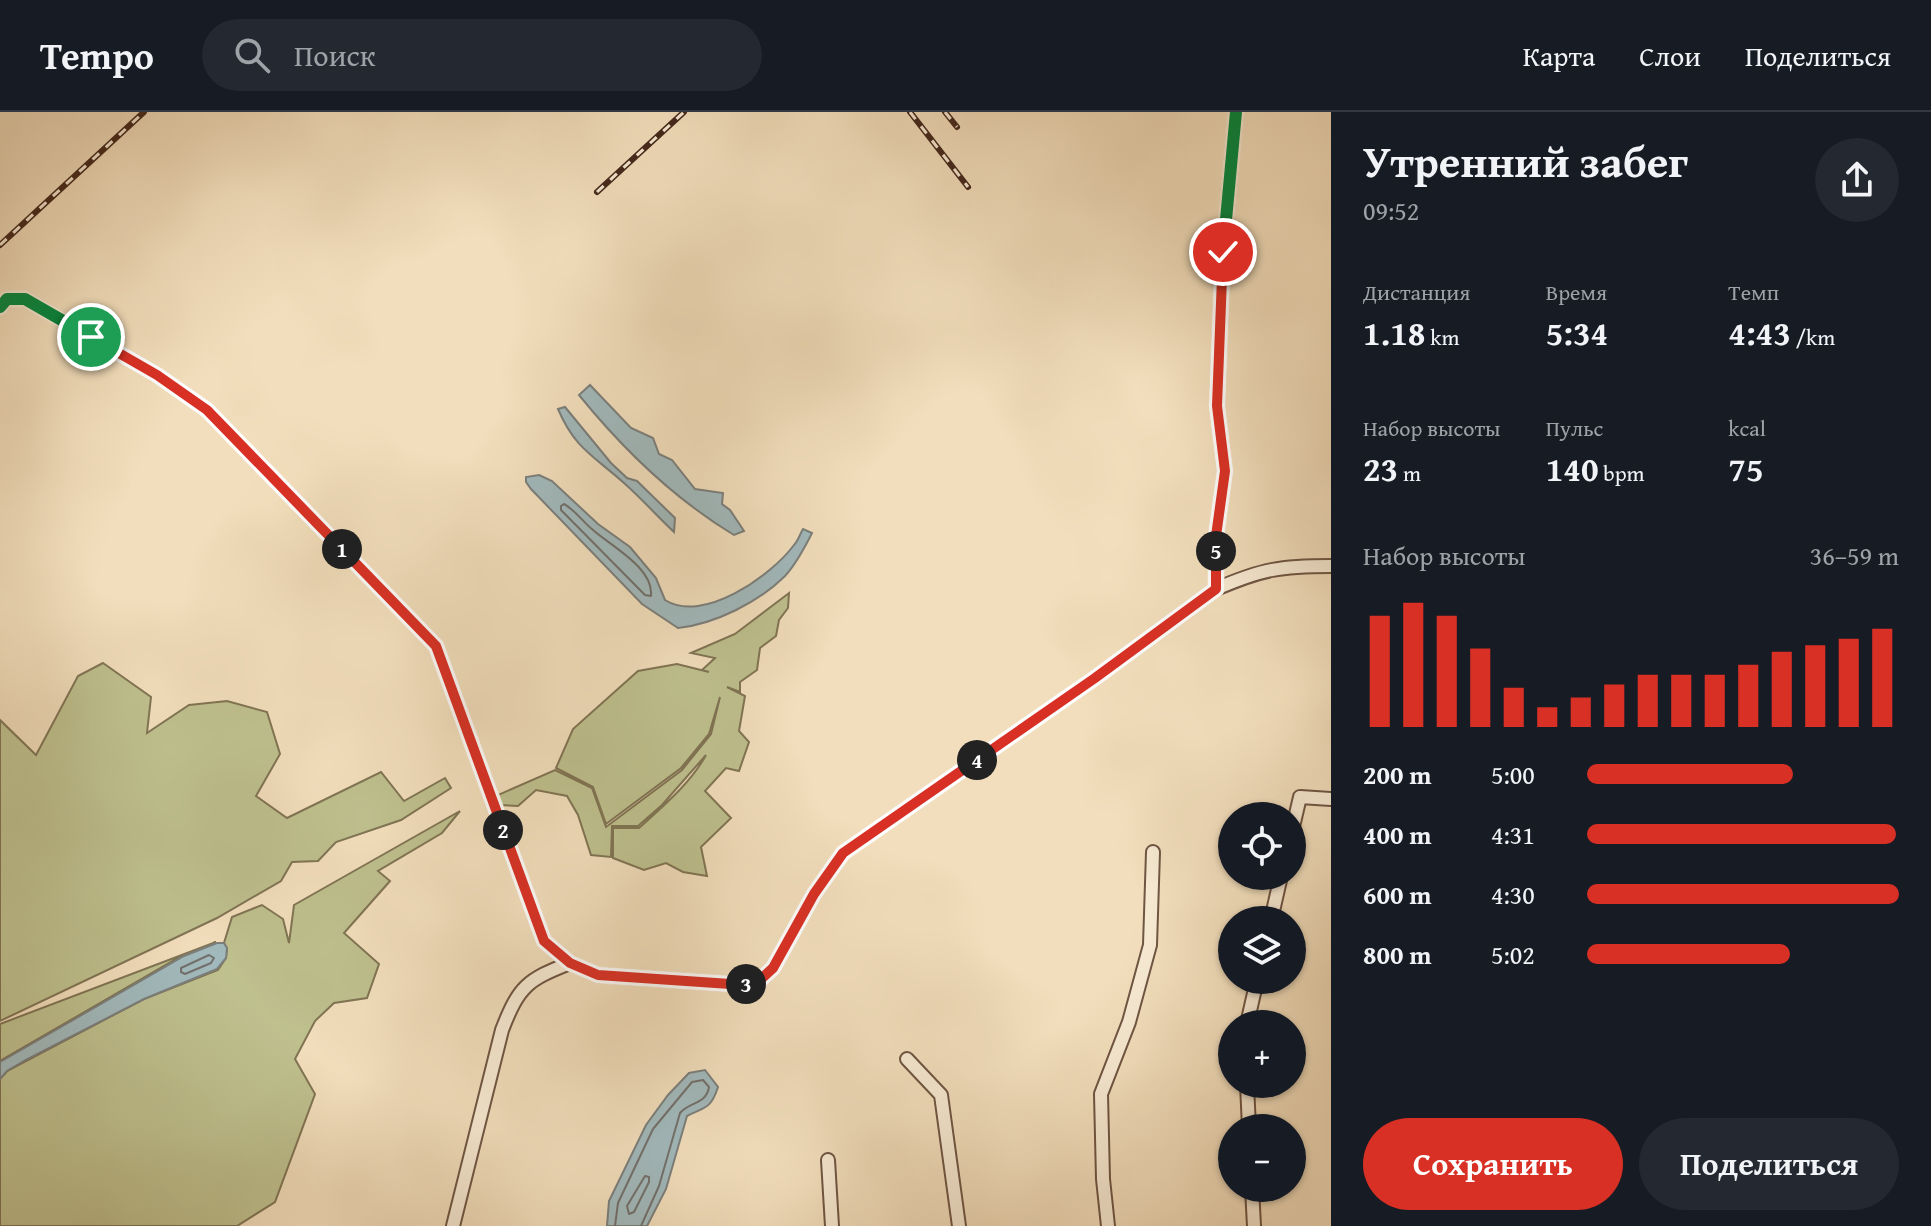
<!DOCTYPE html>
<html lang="ru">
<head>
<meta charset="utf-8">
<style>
  :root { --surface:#171b24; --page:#242831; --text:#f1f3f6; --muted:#9ea1a6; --line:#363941; --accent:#d93025 }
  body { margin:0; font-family:"Gentium Book Plus",serif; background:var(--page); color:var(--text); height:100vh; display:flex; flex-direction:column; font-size:30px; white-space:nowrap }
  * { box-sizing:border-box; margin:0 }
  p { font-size:26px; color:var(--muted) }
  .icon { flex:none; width:44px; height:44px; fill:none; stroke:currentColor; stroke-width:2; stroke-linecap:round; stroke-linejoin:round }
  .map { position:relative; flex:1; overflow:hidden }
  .sheet { display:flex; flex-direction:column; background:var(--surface); width:600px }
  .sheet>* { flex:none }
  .fabs { position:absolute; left:1218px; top:690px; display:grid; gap:16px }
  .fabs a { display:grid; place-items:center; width:88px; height:88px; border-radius:50%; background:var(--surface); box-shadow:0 2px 6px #0004; font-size:40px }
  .pin { position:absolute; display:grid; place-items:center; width:68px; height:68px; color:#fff; margin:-34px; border:4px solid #fff; border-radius:50%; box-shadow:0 2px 8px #0007 }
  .km { position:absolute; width:40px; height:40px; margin:-20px; border-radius:50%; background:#222; color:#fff; font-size:22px; line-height:40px; text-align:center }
  .round { display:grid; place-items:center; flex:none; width:84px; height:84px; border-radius:42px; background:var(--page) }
  .headline { display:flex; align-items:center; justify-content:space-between; height:136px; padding:0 32px }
  h1 { font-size:44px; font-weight:800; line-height:60px }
  .stats { display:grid; grid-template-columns:repeat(3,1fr); gap:12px; height:136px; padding:8px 32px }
  .stats div { display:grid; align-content:center }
  .stats b { font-size:34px; font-weight:800 }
  .stats small { font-size:22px; font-weight:400 }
  .stats p { font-size:22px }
  .chart { height:224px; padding:16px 32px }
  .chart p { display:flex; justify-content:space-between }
  .chart svg { width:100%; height:144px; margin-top:8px; stroke:var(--accent); stroke-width:6 }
  .action { display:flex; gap:16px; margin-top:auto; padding:16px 32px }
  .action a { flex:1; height:92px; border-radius:48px; background:var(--accent); color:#fff; font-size:32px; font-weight:800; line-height:92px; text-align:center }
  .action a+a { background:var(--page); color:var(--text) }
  ul { padding:0 32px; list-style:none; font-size:26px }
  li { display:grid; grid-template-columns:128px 96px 1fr; align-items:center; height:60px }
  li i { height:20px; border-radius:10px; background:var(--accent) }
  header { display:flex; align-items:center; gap:48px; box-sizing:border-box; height:112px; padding:0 40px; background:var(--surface); border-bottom:2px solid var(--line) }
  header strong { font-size:38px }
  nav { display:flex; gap:44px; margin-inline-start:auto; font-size:28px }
  .search { width:560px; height:72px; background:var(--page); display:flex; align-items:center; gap:20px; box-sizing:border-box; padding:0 28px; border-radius:44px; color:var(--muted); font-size:30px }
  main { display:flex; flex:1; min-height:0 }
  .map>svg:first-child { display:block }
</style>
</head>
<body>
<header>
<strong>Tempo</strong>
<div class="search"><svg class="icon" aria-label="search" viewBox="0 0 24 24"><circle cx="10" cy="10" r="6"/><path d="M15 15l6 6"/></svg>Поиск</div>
<nav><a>Карта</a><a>Слои</a><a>Поделиться</a></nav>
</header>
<main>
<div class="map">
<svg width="1331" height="1114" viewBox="0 0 1331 1114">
  <rect width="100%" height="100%" fill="#f2debc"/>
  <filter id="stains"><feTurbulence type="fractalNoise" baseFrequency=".0025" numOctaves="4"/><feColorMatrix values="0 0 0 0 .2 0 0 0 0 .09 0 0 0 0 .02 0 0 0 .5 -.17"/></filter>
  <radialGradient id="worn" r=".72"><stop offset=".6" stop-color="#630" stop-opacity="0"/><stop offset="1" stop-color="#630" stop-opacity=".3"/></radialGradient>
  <g fill="#bec08e" stroke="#807454" stroke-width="2">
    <path d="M789 481 788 496 779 508 776 524 760 536 757 558 740 570V580L727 575 745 584 739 619 749 630 739 659 726 656 705 679 731 706 701 735 707 764 683 760 666 751 644 758 613 746V716H639C662 695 691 671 706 643L662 693 638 714H612L611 745 591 743 578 703 567 684 536 678 518 694 499 693 498 683 555 658 592 676 606 715 682 658 711 622 720 585 709 622 681 656 606 712 593 675 556 656 573 617 638 559 677 552 709 560 702 558 715 546 691 541 735 522Z"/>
    <polygon points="103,551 151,585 147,621 189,593 227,589 267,600 280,642 256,684 287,706 381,660 404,689 445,666 451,676 401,708 336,730 318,749 292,750 281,769 217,806 0,909 0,608 36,643 78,564"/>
    <polygon points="460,699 442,721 378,759 390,769 344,821 379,852 367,886 334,891 315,909 295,947 315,982 275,1090 237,1114 0,1114 0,967 7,959 144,887 218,858 226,846 227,837 224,831 232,805 262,793 283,807 289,831 294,793"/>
    <polygon points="216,830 183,843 0,949 0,912"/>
  </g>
  <g fill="#a1b9bc" stroke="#7b7f7c" stroke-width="2">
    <path d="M590 273 631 316 653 326 659 342 672 348 695 377 723 381 722 392 730 398 744 419 734 423C676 388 622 336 579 283Z"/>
    <path d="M565 295 611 351 627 366 637 369 675 406 674 420C657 404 641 386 624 371 594 344 575 337 558 297Z"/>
    <path d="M539 363 552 369 598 412 630 435 656 466 665 488C703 512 771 464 794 433 798 429 800 422 803 417L812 421C805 435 796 452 785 464 759 490 715 512 678 516L642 492 531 377 526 370V365Z"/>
    <polygon points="217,831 224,831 227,836 226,846 217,857 144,887 26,948 7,959 0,967 0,950 184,844"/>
    <path d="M705 958 718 975C711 997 705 995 687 1004L666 1077 647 1114H607L609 1089 646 1013 668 983 689 961Z"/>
  </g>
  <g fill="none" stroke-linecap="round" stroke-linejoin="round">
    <g stroke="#72706c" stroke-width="2">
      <path d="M564 392C575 398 583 410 593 418 611 434 654 456 651 484L645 483 561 398V394Z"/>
      <polygon points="209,843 214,846 211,851 185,862 181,860 181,856"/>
      <polygon points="645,1064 649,1065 649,1070 634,1100 629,1102 627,1094"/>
      <path d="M615 1114 618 1091 653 1017 692 970 703 968 709 975C706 993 690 989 680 1001L659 1074 641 1114"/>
    </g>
    <g stroke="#6f5543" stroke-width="16">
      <g id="street">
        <polyline points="0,195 7,187 25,187 157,263 207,298 436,534 544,829 570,851 598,863 745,873 760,868 773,856 814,782 843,741 1095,566 1216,477 1216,424 1225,359 1217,294 1223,140 1236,0"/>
        <path d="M1216 477C1262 457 1281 454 1331 454"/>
        <polyline points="1292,719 1300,685 1331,687"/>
        <polyline points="1271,808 1281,764"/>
        <polyline points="1247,912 1257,868"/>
        <polyline points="907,947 941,983 959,1114"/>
        <polyline points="1247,972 1249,1016"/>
        <polyline points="828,1048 832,1114"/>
        <polyline points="1252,1076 1254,1114"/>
        <path d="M453 1114 502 918C519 874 527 868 570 851"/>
        <polyline points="1108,1114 1103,1067 1101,982 1129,910 1150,833 1153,740"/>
      </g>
    </g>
    <use href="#street" stroke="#f7ead3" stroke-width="12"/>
    <g stroke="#43271b" stroke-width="6">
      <g id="rail">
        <polyline points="910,0 968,75"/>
        <polyline points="945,0 957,15"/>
        <polyline points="597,80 684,0"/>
        <polyline points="0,133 144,0"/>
      </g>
    </g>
    <use href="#rail" stroke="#f7ead3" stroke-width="3" stroke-dasharray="9" stroke-linecap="butt"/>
    <g stroke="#f7ead3" stroke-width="17">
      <polyline id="cycleway" points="0,195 7,187 25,187 157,263 207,298 436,534 544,829 570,851 598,863 745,873 760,868 773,856 814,782 843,741 1095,566 1216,477 1216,424 1225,359 1217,294 1223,140 1236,0"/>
    </g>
    <use href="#cycleway" stroke="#00873e" stroke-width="12"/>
  </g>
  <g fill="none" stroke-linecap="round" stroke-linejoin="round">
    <g stroke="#fff" stroke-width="16">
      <polyline id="route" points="91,225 157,263 207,298 436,534 544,829 570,851 598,863 745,873 760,868 773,856 814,782 843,741 1095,566 1216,477 1216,424 1225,359 1217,294 1223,140"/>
    </g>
    <use href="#route" stroke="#d93025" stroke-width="10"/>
  </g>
  <rect width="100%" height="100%" filter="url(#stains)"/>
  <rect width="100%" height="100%" fill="url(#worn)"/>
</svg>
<div class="fabs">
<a><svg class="icon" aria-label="locate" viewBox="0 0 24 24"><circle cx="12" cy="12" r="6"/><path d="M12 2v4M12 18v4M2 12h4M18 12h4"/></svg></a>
<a><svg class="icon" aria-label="layers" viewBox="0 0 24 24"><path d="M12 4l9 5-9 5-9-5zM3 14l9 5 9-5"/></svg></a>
<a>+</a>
<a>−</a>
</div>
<div class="pin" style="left:91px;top:225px;background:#1e9e55"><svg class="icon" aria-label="arrive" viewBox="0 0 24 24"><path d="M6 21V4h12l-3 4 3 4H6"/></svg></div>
<div class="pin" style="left:1223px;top:140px;background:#d93025"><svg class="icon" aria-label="check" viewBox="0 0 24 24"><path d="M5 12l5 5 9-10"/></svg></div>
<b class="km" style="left:342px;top:437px">1</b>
<b class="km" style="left:503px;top:718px">2</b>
<b class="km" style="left:746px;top:872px">3</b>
<b class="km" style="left:977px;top:648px">4</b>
<b class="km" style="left:1216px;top:439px">5</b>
</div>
<section class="sheet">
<div class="headline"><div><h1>Утренний забег</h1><p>09:52</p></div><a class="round"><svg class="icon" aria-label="share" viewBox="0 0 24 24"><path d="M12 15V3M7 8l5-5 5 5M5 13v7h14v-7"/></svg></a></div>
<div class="stats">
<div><p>Дистанция</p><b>1.18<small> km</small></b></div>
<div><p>Время</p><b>5:34</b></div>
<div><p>Темп</p><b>4:43<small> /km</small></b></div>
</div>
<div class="stats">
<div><p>Набор высоты</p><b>23<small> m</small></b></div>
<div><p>Пульс</p><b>140<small> bpm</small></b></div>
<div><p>kcal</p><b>75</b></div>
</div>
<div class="chart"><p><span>Набор высоты</span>36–59 m</p>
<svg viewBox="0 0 160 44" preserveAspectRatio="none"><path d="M5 44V10M15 44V6M25 44V10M35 44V20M45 44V32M55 44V38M65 44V35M75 44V31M85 44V28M95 44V28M105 44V28M115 44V25M125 44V21M135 44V19M145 44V17M155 44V14"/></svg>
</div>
<ul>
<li><b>200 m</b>5:00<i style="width:66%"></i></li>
<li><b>400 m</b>4:31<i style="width:99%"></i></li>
<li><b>600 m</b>4:30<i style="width:100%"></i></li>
<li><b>800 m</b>5:02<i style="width:65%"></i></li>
</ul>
<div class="action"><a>Сохранить</a><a>Поделиться</a></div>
</section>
</main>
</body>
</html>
